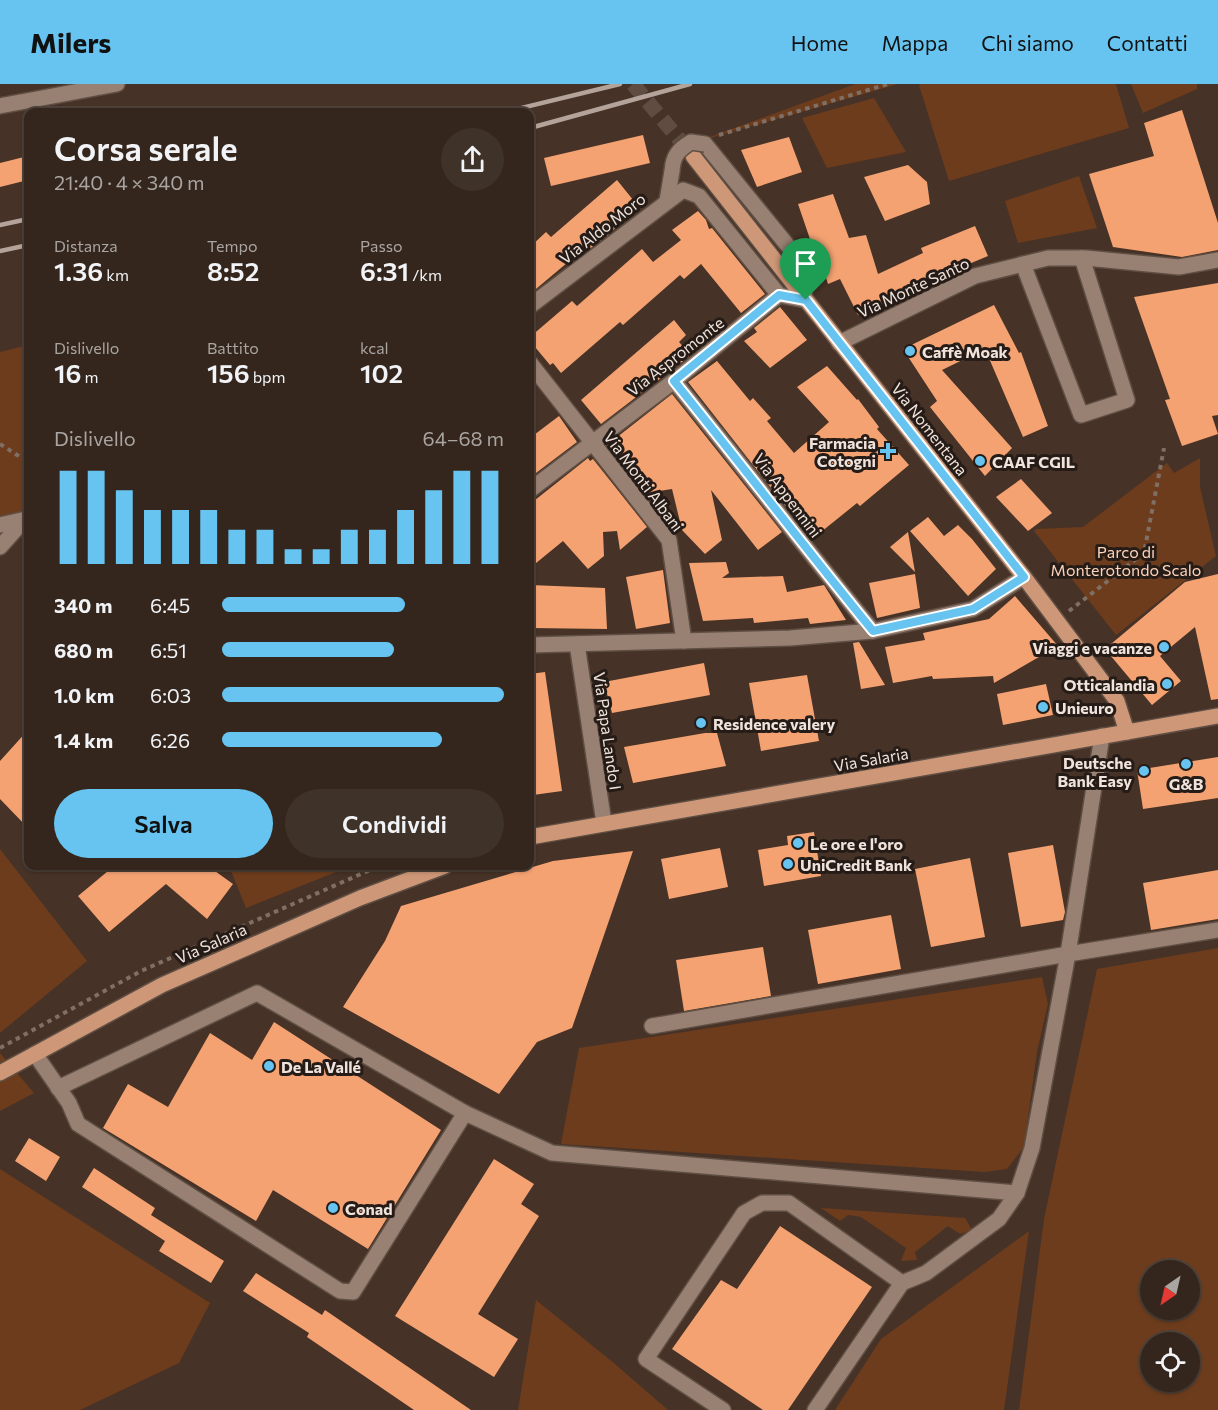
<!DOCTYPE html>
<html lang="it">
<head>
<meta charset="utf-8">
<style>
  :root { --surface:#34261c; --page:#3f3229; --text:#f1f3f6; --muted:#a9a5a3; --line:#4e433b; --accent:#67c4f0 }
  body { margin:0; font-family:Commissioner,sans-serif; background:var(--page); color:var(--text); height:100vh; display:flex; flex-direction:column; font-size:22px; white-space:nowrap }
  * { box-sizing:border-box; margin:0 }
  p { font-size:20px; color:var(--muted) }
  .icon { flex:none; width:33px; height:33px; fill:none; stroke:currentColor; stroke-width:2; stroke-linecap:round; stroke-linejoin:round }
  .map { position:relative; flex:1; overflow:hidden }
  .details { position:absolute; left:24px; top:24px; width:510px; height:762px; display:flex; flex-direction:column; background:var(--surface); border-radius:12px; box-shadow:0 2px 4px #0004,0 0 0 2px var(--line) }
  .details>* { flex:none }
  .needle { width:39px; rotate:214deg }
  .fabs { position:absolute; left:1140px; top:1176px; display:grid; gap:12px }
  .fabs a { display:grid; place-items:center; width:60px; height:60px; border-radius:50%; background:var(--surface); box-shadow:0 2px 4px #0004,0 0 0 2px var(--line); font-size:30px }
  .pin { position:absolute; display:grid; place-items:center; width:51px; height:51px; color:#fff; margin:-62px -26px; border-radius:50% 50% 50% 0; rotate:-45deg; box-shadow:0 0 6px #0007 }
  .pin .icon { rotate:45deg }
  .round { display:grid; place-items:center; flex:none; width:63px; height:63px; border-radius:32px; background:var(--page) }
  .summary { display:flex; align-items:center; justify-content:space-between; height:102px; padding:0 30px }
  h1 { font-size:33px; font-weight:600; line-height:45px }
  .figures { display:grid; grid-template-columns:repeat(3,1fr); gap:9px; height:102px; padding:6px 30px }
  .figures div { display:grid; align-content:center }
  .figures b { font-size:26px; font-weight:600 }
  .figures small { font-size:16px; font-weight:400 }
  .figures p { font-size:16px }
  .chart { height:168px; padding:12px 30px }
  .chart p { display:flex; justify-content:space-between }
  .chart svg { width:100%; height:108px; margin-top:6px; stroke:var(--accent); stroke-width:6 }
  .action { display:flex; gap:12px; margin-top:auto; padding:12px 30px }
  .action a { flex:1; height:69px; border-radius:36px; background:var(--accent); color:#111; font-size:24px; font-weight:600; line-height:69px; text-align:center }
  .action a+a { background:var(--page); color:var(--text) }
  ul { padding:0 30px; list-style:none; font-size:20px }
  li { display:grid; grid-template-columns:96px 72px 1fr; align-items:center; height:45px }
  li i { height:15px; border-radius:8px; background:var(--accent) }
  header { display:flex; align-items:center; gap:36px; box-sizing:border-box; height:84px; padding:0 30px; background:var(--accent); color:#111 }
  header strong { font-size:28px }
  nav { display:flex; gap:33px; margin-inline-start:auto; font-size:21px }
  .map>svg:first-child { display:block }
</style>
</head>
<body>
<header>
<strong>Milers</strong>
<nav><a>Home</a><a>Mappa</a><a>Chi siamo</a><a>Contatti</a></nav>
</header>
<div class="map">
<svg width="1218" height="1326" viewBox="0 0 1218 1326">
  <rect width="100%" height="100%" fill="#463226"/>
  <g fill="#6d3c1d" fill-rule="evenodd">
    <polygon points="855,0 898,0 696,58"/>
    <polygon points="922,0 1116,0 1129,44 949,97 919,1"/>
    <polygon points="1131,0 1197,0 1197,5 1143,29"/>
    <polygon points="874,14 906,68 827,84 802,34"/>
    <polygon points="1079,92 1097,144 1018,159 1005,117"/>
    <polygon points="28,261 28,426 0,432 0,268"/>
    <polygon points="1200,374 1200,403 1216,472 1116,551 1034,447 1036,445 1083,443 1167,379 1174,389"/>
    <polygon points="0,765 87,877 0,949"/>
    <polygon points="224,782 351,782 246,824 231,787"/>
    <path d="M1218 864V1326H1019L1044 1135 1097 885ZM1150 1186H1190V1226H1150ZM1150 1258H1190V1298H1150Z"/>
    <polygon points="1042,893 1048,920 1037,968 1024,1063 1007,1085 984,1088 561,1060 579,964"/>
    <polygon points="0,969 34,1009 0,1027"/>
    <polygon points="0,1085 210,1219 179,1279 80,1326 0,1326"/>
    <polygon points="821,1124 965,1134 972,1146 960,1150 948,1142 915,1168 917,1176 901,1177 906,1164 861,1133 848,1131 840,1137"/>
    <polygon points="1029,1147 1004,1326 835,1326 881,1255"/>
    <polygon points="536,1216 615,1280 668,1326 518,1326"/>
  </g>
  <g fill="#f4a272">
    <polygon points="1182,26 1218,139 1218,166 1182,173 1113,163 1089,90 1154,72 1144,39"/>
    <polygon points="643,51 650,79 551,102 544,74"/>
    <polygon points="789,53 802,88 757,103 741,66"/>
    <polygon points="28,72 28,96 0,103 0,79"/>
    <polygon points="908,81 927,98 930,120 885,137 864,93"/>
    <polygon points="617,96 638,122 607,152 588,166 586,163 530,210 530,163 546,148 551,153"/>
    <polygon points="833,110 849,154 866,151 878,190 923,169 921,164 975,142 988,172 933,195 907,210 858,231 840,195 828,200 814,156 811,158 798,120"/>
    <polygon points="698,127 706,136 709,145 712,144 765,210 741,229 701,180 684,195 680,191 623,241 620,238 561,289 553,279 550,281 530,257 530,253 572,217 577,222 642,165 653,178 681,156 672,146"/>
    <polygon points="1218,199 1218,331 1212,332 1218,350 1182,362 1165,316 1170,315 1134,213"/>
    <polygon points="994,221 1019,269 1021,268 1048,342 1023,353 985,265 942,286 1012,364 985,392 930,323 937,317 903,265"/>
    <polygon points="780,223 807,256 770,284 744,257 757,248 754,244"/>
    <polygon points="674,236 686,251 679,258 691,271 601,340 581,316"/>
    <polygon points="717,277 750,317 753,314 771,334 767,337 794,369 829,338 797,303 827,282 857,316 858,315 879,343 877,345 909,381 860,422 857,419 821,448 805,430 797,437 688,298"/>
    <polygon points="672,310 782,448 758,466 711,406 722,456 705,470 682,446 672,405 653,408 655,422 607,361"/>
    <polygon points="559,332 577,358 532,392 530,390 530,354"/>
    <polygon points="588,374 590,377 593,375 647,443 620,466 617,447 603,448 604,472 588,485 563,457 530,484 530,420"/>
    <polygon points="1021,395 1052,429 1028,447 996,413"/>
    <polygon points="928,433 944,452 958,441 972,455 996,485 968,512 910,447"/>
    <polygon points="908,448 915,488 890,463"/>
    <polygon points="726,478 729,489 722,494 783,492 787,508 824,501 846,536 810,540 808,534 754,539 753,534 703,537 689,479"/>
    <polygon points="663,486 670,539 636,545 626,493"/>
    <polygon points="915,490 920,524 877,534 869,499"/>
    <polygon points="1218,490 1218,615 1211,616 1195,543 1160,572 1181,597 1152,621 1105,565 1185,498"/>
    <polygon points="530,501 605,504 607,545 530,544"/>
    <polygon points="1015,512 1058,562 994,599 993,592 933,595 932,592 893,599 885,563 925,556 923,549 989,535"/>
    <polygon points="859,558 885,601 861,605 853,559"/>
    <polygon points="704,579 710,611 612,629 604,598"/>
    <polygon points="545,588 562,707 533,711 530,686 530,590"/>
    <polygon points="807,591 819,657 761,667 749,599"/>
    <polygon points="1046,600 1053,631 1003,641 997,610"/>
    <polygon points="28,646 28,744 0,715 0,677"/>
    <polygon points="705,649 717,649 726,682 633,699 624,663"/>
    <polygon points="1218,673 1218,714 1143,725 1137,686"/>
    <polygon points="814,748 821,792 764,802 758,766 788,761 787,752"/>
    <polygon points="1053,761 1065,828 1063,836 1021,843 1008,769"/>
    <polygon points="720,764 728,803 669,815 661,775"/>
    <polygon points="633,767 572,944 537,958 499,1010 343,923 385,857 401,822 553,777"/>
    <polygon points="970,774 985,853 931,863 915,785"/>
    <polygon points="114,782 208,782 233,800 207,835 166,800 109,848 78,812"/>
    <polygon points="1218,786 1218,835 1151,846 1143,799"/>
    <polygon points="891,831 901,885 818,900 808,846"/>
    <polygon points="763,863 771,912 684,927 676,876"/>
    <polygon points="274,938 441,1046 368,1165 273,1106 256,1137 103,1044 128,1000 168,1023 210,949 252,976"/>
    <polygon points="29,1054 60,1073 46,1097 15,1077"/>
    <polygon points="494,1075 534,1100 521,1120 539,1132 478,1230 518,1255 494,1293 395,1232"/>
    <polygon points="94,1084 155,1124 151,1131 224,1177 211,1199 159,1167 165,1157 82,1103"/>
    <polygon points="780,1142 872,1203 788,1326 763,1326 672,1265 721,1196 737,1205"/>
    <polygon points="256,1189 322,1231 325,1226 471,1326 414,1326 307,1253 309,1249 243,1207"/>
  </g>
  <g fill="none" stroke-linecap="round" stroke-linejoin="round">
    <polyline stroke="#604d41" stroke-width="15" stroke-dasharray="15 8" stroke-linecap="butt" points="633,0 693,72"/>
    <g stroke="#5f4e43" stroke-width="18">
      <g id="minor">
        <polyline points="0,22 117,0"/>
        <polyline points="705,60 801,178 805,216 779,211"/>
        <polyline points="667,117 672,87"/>
        <polyline points="1023,180 1081,331 1127,316 1082,174"/>
        <polyline points="530,222 683,106 699,112 779,211"/>
        <polyline points="839,259 975,192 1048,174 1086,174 1179,183 1218,176"/>
        <polyline points="530,279 669,456 684,557"/>
        <path d="M674 297C741 380 806 465 873 547"/>
        <polyline points="530,406 674,297 779,211"/>
        <polyline points="0,441 26,435"/>
        <polyline points="0,463 25,435"/>
        <polyline points="577,560 604,739"/>
        <polyline points="530,561 790,554 873,547 973,525 1024,493"/>
        <polyline points="652,942 1068,870 1218,846"/>
        <polyline points="35,970 69,1019 78,1040 340,1207 353,1208 465,1029"/>
        <polyline points="58,1004 257,909 465,1029 552,1069 1017,1109 1032,1064 1068,870 1102,652"/>
        <polyline points="723,1326 646,1275 744,1129 762,1119 789,1119 902,1199"/>
        <polyline points="815,1326 902,1199 926,1189 999,1135 1017,1109"/>
      </g>
    </g>
    <g stroke="#5f4e43" stroke-width="18">
      <g id="major">
        <polyline points="693,72 1024,493 1117,617 1127,648"/>
        <polyline points="530,753 1218,632"/>
        <polyline points="0,989 162,901 360,814 445,782"/>
      </g>
    </g>
    <g stroke="#806f64" stroke-width="4" stroke-dasharray="4.5 4.5" stroke-linecap="butt">
      <polyline points="719,51 888,0"/>
      <polyline points="0,360 28,378"/>
      <polyline points="1069,527 1144,469 1164,364"/>
      <polyline points="0,964 141,887 379,782"/>
    </g>
    <use href="#minor" stroke="#988072" stroke-width="15"/>
    <use href="#major" stroke="#ce9777" stroke-width="15"/>
    <g stroke="#b3a39a" stroke-width="4.5">
      <polyline points="505,28 620,0"/>
      <polyline points="530,44 690,0"/>
      <polyline points="0,141 28,135"/>
      <polyline points="0,167 28,161"/>
    </g>
    <g stroke="#5f4e43" stroke-width="18" stroke-linecap="butt">
      <path id="minor-bridge" d="M672 87C673 72 678 66 691 58L705 60"/>
    </g>
    <use href="#minor-bridge" stroke="#988072" stroke-width="15"/>
  </g>
  <g fill="none" stroke-linecap="round" stroke-linejoin="round">
    <g stroke="#fff" stroke-width="12">
      <path id="route" d="M779 211 806 216 1024 493 973 525 873 547C806 465 741 380 674 297Z"/>
    </g>
    <use href="#route" stroke="#67c4f0" stroke-width="8"/>
  </g>
  <g fill="#67c4f0" stroke="#261c17" stroke-width="2">
    <circle cx="910" cy="267" r="6"/>
    <path d="M885 358h6v6h6v6h-6v6h-6v-6h-6v-6h6z"/>
    <circle cx="980" cy="377" r="6"/>
    <circle cx="1164" cy="563" r="6"/>
    <circle cx="1167" cy="600" r="6"/>
    <circle cx="1043" cy="623" r="6"/>
    <circle cx="701" cy="639" r="6"/>
    <circle cx="1186" cy="680" r="6"/>
    <circle cx="1144" cy="687" r="6"/>
    <circle cx="798" cy="759" r="6"/>
    <circle cx="788" cy="780" r="6"/>
    <circle cx="269" cy="982" r="6"/>
    <circle cx="333" cy="1124" r="6"/>
  </g>
  <g text-anchor="middle" dominant-baseline="central" stroke-width="6" stroke-linejoin="round" paint-order="stroke">
    <g font-size="16" fill="#f0e3db" stroke="#261c17">
      <text transform="translate(602 144) rotate(-38)">Via Aldo Moro</text>
      <text transform="translate(913 203) rotate(-25)">Via Monte Santo</text>
      <text transform="translate(675 272) rotate(-38)">Via Aspromonte</text>
      <text transform="translate(930 345) rotate(52)">Via Nomentana</text>
      <text transform="translate(644 397) rotate(53)">Via Monti Albani</text>
      <text transform="translate(788 411) rotate(53)">Via Appennini</text>
      <text transform="translate(608 647) rotate(82)">Via Papa Lando I</text>
      <text transform="translate(871 675) rotate(-10)">Via Salaria</text>
      <text transform="translate(211 859) rotate(-24)">Via Salaria</text>
    </g>
    <g font-size="16" font-weight="bold" fill="#f0e3db" stroke="#261c17" text-anchor="start">
      <text x="922" y="267">Caffè Moak</text>
      <text x="876" y="358" text-anchor="end">Farmacia<tspan x="876" dy="18">Cotogni</tspan></text>
      <text x="992" y="377">CAAF CGIL</text>
      <text x="1152" y="563" text-anchor="end">Viaggi e vacanze</text>
      <text x="1155" y="600" text-anchor="end">Otticalandia</text>
      <text x="1055" y="623">Unieuro</text>
      <text x="713" y="639">Residence valery</text>
      <text x="1132" y="678" text-anchor="end">Deutsche<tspan x="1132" dy="18">Bank Easy</tspan></text>
      <text x="1186" y="699" text-anchor="middle">G&amp;B</text>
      <text x="810" y="759">Le ore e l'oro</text>
      <text x="800" y="780">UniCredit Bank</text>
      <text x="281" y="982">De La Vallé</text>
      <text x="345" y="1124">Conad</text>
    </g>
    <g font-size="16" fill="#fed3ba" stroke="#261c17">
      <text x="1126" y="467">Parco di<tspan x="1126" dy="18">Monterotondo Scalo</tspan></text>
    </g>
  </g>
</svg>
<div class="fabs">
<a><svg class="needle" viewBox="-14 -14 28 28"><path d="M0-13l5 13h-10z" fill="#e53935"/><path d="M0 13l5-13h-10z" fill="#a9a5a3"/></svg></a>
<a><svg class="icon" aria-label="locate" viewBox="0 0 24 24"><circle cx="12" cy="12" r="6"/><path d="M12 2v4M12 18v4M2 12h4M18 12h4"/></svg></a>
</div>
<div class="pin" style="left:806px;top:216px;background:#1e9e55"><svg class="icon" aria-label="arrive" viewBox="0 0 24 24"><path d="M6 21V4h12l-3 4 3 4H6"/></svg></div>
<section class="details">
<div class="summary"><div><h1>Corsa serale</h1><p>21:40 · 4 × 340 m</p></div><a class="round"><svg class="icon" aria-label="share" viewBox="0 0 24 24"><path d="M12 15V3M7 8l5-5 5 5M5 13v7h14v-7"/></svg></a></div>
<div class="figures">
<div><p>Distanza</p><b>1.36<small> km</small></b></div>
<div><p>Tempo</p><b>8:52</b></div>
<div><p>Passo</p><b>6:31<small> /km</small></b></div>
</div>
<div class="figures">
<div><p>Dislivello</p><b>16<small> m</small></b></div>
<div><p>Battito</p><b>156<small> bpm</small></b></div>
<div><p>kcal</p><b>102</b></div>
</div>
<div class="chart"><p><span>Dislivello</span>64–68 m</p>
<svg viewBox="0 0 160 44" preserveAspectRatio="none"><path d="M5 44V6M15 44V6M25 44V14M35 44V22M45 44V22M55 44V22M65 44V30M75 44V30M85 44V38M95 44V38M105 44V30M115 44V30M125 44V22M135 44V14M145 44V6M155 44V6"/></svg>
</div>
<ul>
<li><b>340 m</b>6:45<i style="width:65%"></i></li>
<li><b>680 m</b>6:51<i style="width:61%"></i></li>
<li><b>1.0 km</b>6:03<i style="width:100%"></i></li>
<li><b>1.4 km</b>6:26<i style="width:78%"></i></li>
</ul>
<div class="action"><a>Salva</a><a>Condividi</a></div>
</section>
</div>
</body>
</html>
